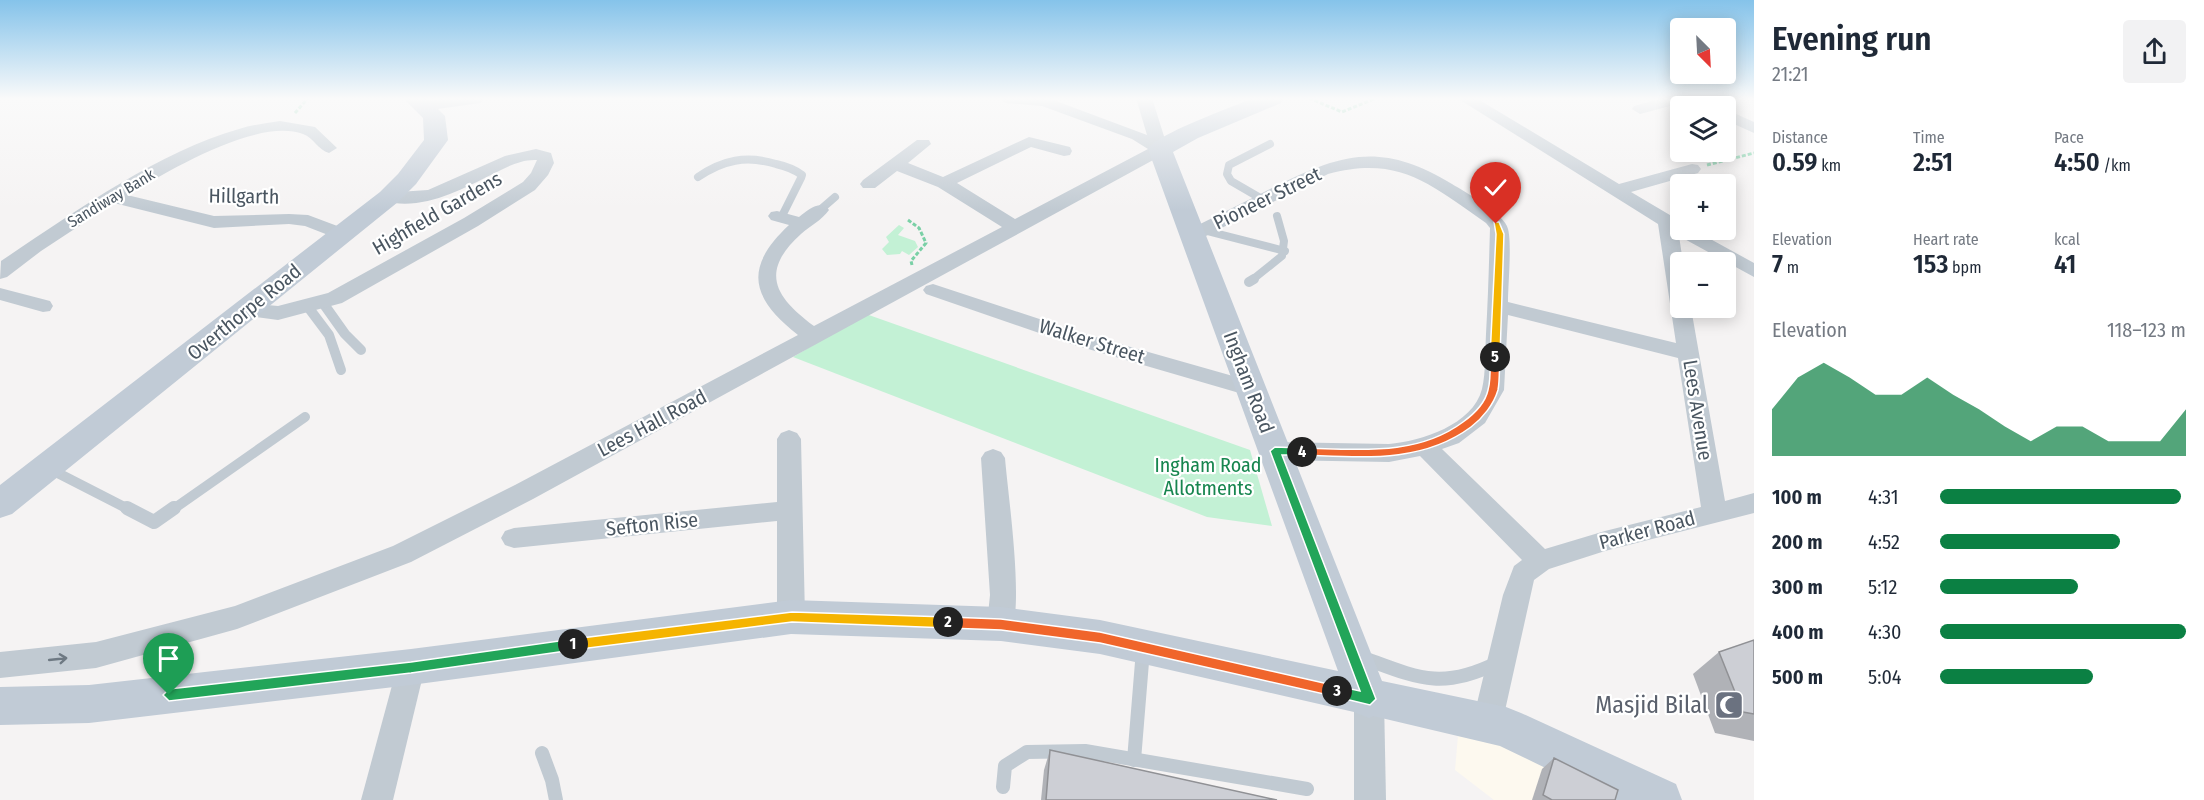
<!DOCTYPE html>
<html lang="en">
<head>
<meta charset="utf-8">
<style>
  :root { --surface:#fff; --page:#f2f2f3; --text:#1f2937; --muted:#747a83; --accent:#0b8043 }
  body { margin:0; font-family:"Fira Sans Condensed",sans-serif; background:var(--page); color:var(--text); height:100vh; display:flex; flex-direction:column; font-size:22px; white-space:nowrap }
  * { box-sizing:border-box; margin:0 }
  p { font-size:20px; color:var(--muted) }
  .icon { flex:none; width:33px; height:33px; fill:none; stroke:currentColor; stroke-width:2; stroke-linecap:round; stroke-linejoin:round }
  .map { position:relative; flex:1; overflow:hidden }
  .panel { display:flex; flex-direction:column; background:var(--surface); width:450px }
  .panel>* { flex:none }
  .needle { width:39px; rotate:156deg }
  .fabs { position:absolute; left:1670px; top:18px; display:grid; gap:12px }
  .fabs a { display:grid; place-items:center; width:66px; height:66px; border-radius:6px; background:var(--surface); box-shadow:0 3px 15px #0003; font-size:30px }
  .pin { position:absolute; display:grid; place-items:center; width:51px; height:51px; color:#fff; margin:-62px -26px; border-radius:50% 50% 50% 0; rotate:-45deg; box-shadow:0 0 6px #0007 }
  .pin .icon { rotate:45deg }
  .km { position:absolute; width:30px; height:30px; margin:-15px; border-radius:50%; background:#222; color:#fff; font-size:16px; line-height:30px; text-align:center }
  .round { display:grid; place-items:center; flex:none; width:63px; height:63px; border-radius:6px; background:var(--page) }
  .headline { display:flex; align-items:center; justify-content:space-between; height:102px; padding:0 18px }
  h1 { font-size:33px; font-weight:600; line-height:45px }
  .figures { display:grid; grid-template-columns:repeat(3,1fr); gap:9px; height:102px; padding:6px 18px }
  .figures div { display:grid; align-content:center }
  .figures b { font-size:26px; font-weight:600 }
  .figures small { font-size:16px; font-weight:400 }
  .figures p { font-size:16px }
  .chart { height:168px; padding:12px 18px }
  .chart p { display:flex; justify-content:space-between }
  .chart svg { width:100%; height:108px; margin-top:6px; fill:var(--accent); opacity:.7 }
  ul { padding:0 18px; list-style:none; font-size:20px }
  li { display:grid; grid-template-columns:96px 72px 1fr; align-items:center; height:45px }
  li i { height:15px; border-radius:8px; background:var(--accent) }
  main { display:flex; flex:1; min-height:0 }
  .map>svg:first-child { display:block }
</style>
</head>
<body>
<main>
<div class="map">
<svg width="1754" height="800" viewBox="0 0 1754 800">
  <rect width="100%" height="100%" fill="#f5f3f3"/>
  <polygon fill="#fdf9ef" points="1458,736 1521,750 1617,800 1494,800 1455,770"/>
  <g fill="#c3f1d5">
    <polygon points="899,225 904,228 898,235 915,241 918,247 909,255 902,251 900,254 887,255 882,249 889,242 886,237"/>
    <polygon points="866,314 1250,450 1272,526 1207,517 793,357"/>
  </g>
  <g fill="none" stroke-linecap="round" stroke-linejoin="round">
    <g stroke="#7ad0a6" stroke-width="3" stroke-dasharray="4 2" stroke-linecap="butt">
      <polyline points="1309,98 1342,112 1376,98"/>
      <polyline points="295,113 308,98"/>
      <polyline points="1707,165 1754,153"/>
      <polyline points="908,220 919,228 926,243 911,261 912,265"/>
    </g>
    <g stroke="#c1cad2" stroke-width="8">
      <path d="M698 177C723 160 746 155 776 164 785 166 794 169 802 175L801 178 782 216"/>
      <polyline points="1262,199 1231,181 1227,174 1229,165 1270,144"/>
      <polyline points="820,210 835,197"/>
      <polyline points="1203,230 1285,251"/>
      <polyline points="1252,280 1282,256 1284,241 1277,216"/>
    </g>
    <g stroke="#c1cad2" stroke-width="10">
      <polyline points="1249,282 1254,279"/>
      <polyline points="323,303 345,334 361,350"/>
      <polyline points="308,307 329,335 341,370"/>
      <polyline points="48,468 130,510"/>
      <polyline points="172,510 305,417"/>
    </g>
    <g stroke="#c1cad2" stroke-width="14">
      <polyline points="127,508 154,522 174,508"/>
      <path d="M1361 657C1416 677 1440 691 1497 663"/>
      <polyline points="542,753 552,780 556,800"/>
      <polyline points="1134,760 1143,650"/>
      <polyline points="1003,787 1005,766 1027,752 1085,751 1307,789"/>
    </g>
    <g fill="#c1cad2" fill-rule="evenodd">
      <polygon points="444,98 487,98 480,103 423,111 415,106 417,103"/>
      <path d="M999 98H1048L1147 135 1136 98H1152L1168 149 1166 153 533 499 411 562 237 629 96 668 0 678V652L96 642 235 606 393 546 515 485 798 335C751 298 743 268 789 225L771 220 768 216 771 212 777 211 799 217C808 210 815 203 826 206L829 210C822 220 810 226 801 234 759 272 775 297 814 326L1002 227 938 187 897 171 875 188H863L860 184 863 180 917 140H929L931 144 908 163 943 177 1029 137 1070 147 1072 151 1070 155 1064 156 1031 147 957 183 1015 219 1148 149 1132 139 1042 106 1006 103Z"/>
      <path d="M1457 98H1476L1619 184 1692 164 1698 165 1701 169 1698 173 1631 192 1680 221V230H1694L1754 263V277L1679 236 1683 262H1680V308H1691L1725 501 1754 493V513L1605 551 1549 569 1534 580 1502 724 1498 734 1487 738 1476 734 1472 724 1503 595 1514 566 1522 560 1420 456 1389 462 1275 460 1267 457 1263 451 1267 445 1275 442 1389 444C1421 441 1473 425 1482 389 1486 372 1485 351 1486 334 1488 299 1489 264 1490 228L1486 223C1430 184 1399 155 1328 174L1200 239H1186L1184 235 1186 231C1215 217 1244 202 1272 188 1342 153 1381 141 1452 184 1465 192 1505 214 1508 229 1512 244 1508 285 1508 302L1676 343 1658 224ZM1508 315 1678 358 1701 507 1605 531 1545 549 1442 449 1459 443 1485 423 1504 390Z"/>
      <polygon points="1663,98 1708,98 1719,106 1700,106 1689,101 1640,114 1632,109 1634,106"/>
      <polygon points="1725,109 1754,122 1754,133 1725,120"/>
      <path d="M280 121 315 127 337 148 329 153C318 150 314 138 303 134 257 117 167 172 127 195L214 216 289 214 308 215 348 230 350 234 348 238 341 240 305 226 289 224 214 228 114 203 41 251 7 277 0 279 1 261C70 215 159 151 239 129 252 125 266 123 280 121Z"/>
      <path d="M536 149 551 153 554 163 548 175 535 190 478 226 342 303 278 320 240 315 237 310 240 305 247 303 278 306 328 293 464 218 523 182 531 173 537 160C521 159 507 167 493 174 458 191 423 211 383 201L380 197 383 193 428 190 505 156Z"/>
      <polygon points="933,284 1085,334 1261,384 1264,389 1261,394 1253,397 1071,344 926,294 923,290 926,286"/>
      <polygon points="0,288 50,301 53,306 50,311 43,312 0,300"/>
      <polygon points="789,430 797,433 801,439 805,617 801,625 791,629 781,625 777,617 777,521 514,548 505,545 501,538 505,531 514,528 777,502 777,439 781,433"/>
      <path d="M993 449 1001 452 1005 458C1008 495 1024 604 1011 633L1001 636 991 633 987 624 990 595 981 458 985 452Z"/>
      <polygon points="411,654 421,658 425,667 393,800 361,800 397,667 401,658"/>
      <polygon points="1369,685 1379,689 1384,699 1386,800 1354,800 1354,699 1359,689"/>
    </g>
    <g fill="#c1cbd6" fill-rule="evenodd">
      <polygon points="403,98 427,98 445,116 448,140 416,184 398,202 12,514 0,518 0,485 380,192 398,174 424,140 423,118"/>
      <path d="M1253 98H1284L1281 103 1198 138 1173 152 1382 681 1506 707 1521 713 1676 784 1682 800H1612L1500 746 1373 716 1369 718 1354 712 1100 654 1001 641 791 634 411 685 89 723 0 725V687L89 685 411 649 791 600 1001 607 1100 620 1338 671 1148 149C1160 132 1231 108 1253 98Z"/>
    </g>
  </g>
  <g fill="#b0b2b7">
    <polygon points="1754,640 1754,741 1715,733 1693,674 1719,652"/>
    <polygon points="1050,750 1277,800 1041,800 1044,770"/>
    <polygon points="1554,758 1615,800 1532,800 1542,769"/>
  </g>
  <g fill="#cdcfd5" stroke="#909195" stroke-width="1.5">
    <polygon points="1754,640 1754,714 1743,712 1719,652"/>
    <polygon points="1050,750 1277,800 1046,800"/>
    <polygon points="1554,758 1618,790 1615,800 1552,800 1543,795"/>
  </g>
  <defs><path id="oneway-shaft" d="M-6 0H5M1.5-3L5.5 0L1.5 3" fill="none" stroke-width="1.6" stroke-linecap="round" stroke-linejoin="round" transform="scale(1.5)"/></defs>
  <use stroke="#6e7983" href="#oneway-shaft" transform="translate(58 659) rotate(-6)"/>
  <linearGradient id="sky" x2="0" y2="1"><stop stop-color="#85c3ea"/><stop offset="0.47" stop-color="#fafafa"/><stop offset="1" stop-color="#fafafa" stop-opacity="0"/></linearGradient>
  <rect width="1754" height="210" fill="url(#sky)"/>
  <polygon fill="#22a559" stroke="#fff" stroke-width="1.5" points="573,639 579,644 573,650 411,673 169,701 163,695 169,689 411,662"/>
  <polygon fill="#f5b400" stroke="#fff" stroke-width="1.5" points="792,612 948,617 954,622 948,628 792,622 573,650 567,644 573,639"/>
  <polygon fill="#f0652b" stroke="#fff" stroke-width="1.5" points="948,617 1001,619 1100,632 1337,686 1343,691 1337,697 1100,643 1001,630 948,628 942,622"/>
  <polygon fill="#22a559" stroke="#fff" stroke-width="1.5" points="1275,447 1302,448 1307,452 1302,455 1282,455 1376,699 1370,705 1337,697 1331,691 1337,686 1360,691 1270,451"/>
  <path fill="#f0652b" stroke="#fff" stroke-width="1.5" d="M1495 354 1500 357C1499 367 1500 380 1498 390 1494 404 1483 418 1471 427 1421 464 1361 457 1302 455L1297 452 1302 448C1357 449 1416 457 1463 422 1474 414 1485 404 1488 390 1491 380 1490 367 1490 357Z"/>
  <polygon fill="#f5b400" stroke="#fff" stroke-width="1.5" points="1494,222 1499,222 1504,234 1500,357 1495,360 1490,357 1496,234"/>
  <defs>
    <g id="mosque-square" transform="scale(1.5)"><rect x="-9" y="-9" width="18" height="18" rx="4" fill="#6b7280" stroke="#fff"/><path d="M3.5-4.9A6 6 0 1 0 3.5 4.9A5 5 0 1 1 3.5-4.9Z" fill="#fff"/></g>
  </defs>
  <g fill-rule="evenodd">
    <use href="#mosque-square" x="1729" y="705"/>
  </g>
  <g text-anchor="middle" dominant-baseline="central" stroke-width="4.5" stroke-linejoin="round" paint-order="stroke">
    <g font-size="16" fill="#4a5661" stroke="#fff">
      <text transform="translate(111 198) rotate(-31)">Sandiway Bank</text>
    </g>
    <g font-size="20" fill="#4a5661" stroke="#fff">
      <text transform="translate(244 196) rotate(1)">Hillgarth</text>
      <text transform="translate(1267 198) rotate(-26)">Pioneer Street</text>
      <text transform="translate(437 213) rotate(-30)">Highfield Gardens</text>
      <text transform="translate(244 312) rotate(-39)">Overthorpe Road</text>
      <text transform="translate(1092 341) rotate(17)">Walker Street</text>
      <text transform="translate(1249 382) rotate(69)">Ingham Road</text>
      <text transform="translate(1698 410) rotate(81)">Lees Avenue</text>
      <text transform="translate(652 423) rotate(-28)">Lees Hall Road</text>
      <text transform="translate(652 524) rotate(-6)">Sefton Rise</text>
      <text transform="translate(1647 530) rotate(-15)">Parker Road</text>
    </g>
    <g font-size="20" fill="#17864f" stroke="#fff">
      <text x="1208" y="465">Ingham Road<tspan x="1208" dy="23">Allotments</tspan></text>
    </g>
    <g font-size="24" fill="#5b616d" stroke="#fff" text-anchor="end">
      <text x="1708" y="705">Masjid Bilal</text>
    </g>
  </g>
</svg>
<div class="fabs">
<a><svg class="needle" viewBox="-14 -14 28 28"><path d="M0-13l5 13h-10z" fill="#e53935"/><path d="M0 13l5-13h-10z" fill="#747a83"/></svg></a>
<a><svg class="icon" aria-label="layers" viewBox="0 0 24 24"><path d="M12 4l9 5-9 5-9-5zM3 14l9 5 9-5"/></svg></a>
<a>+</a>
<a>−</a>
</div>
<div class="pin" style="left:169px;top:695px;background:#1e9e55"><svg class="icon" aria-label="arrive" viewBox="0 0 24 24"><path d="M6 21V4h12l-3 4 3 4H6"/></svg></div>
<div class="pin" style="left:1496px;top:224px;background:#d93025"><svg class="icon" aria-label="check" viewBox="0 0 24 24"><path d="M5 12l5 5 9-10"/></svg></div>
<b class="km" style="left:573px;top:644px">1</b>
<b class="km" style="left:948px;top:622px">2</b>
<b class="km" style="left:1337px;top:691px">3</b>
<b class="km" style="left:1302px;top:452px">4</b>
<b class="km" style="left:1495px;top:357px">5</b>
</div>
<section class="panel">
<div class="headline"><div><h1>Evening run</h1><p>21:21</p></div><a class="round"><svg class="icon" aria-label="share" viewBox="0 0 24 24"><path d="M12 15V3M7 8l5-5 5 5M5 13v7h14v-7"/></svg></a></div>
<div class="figures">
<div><p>Distance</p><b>0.59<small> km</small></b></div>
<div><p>Time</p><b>2:51</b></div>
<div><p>Pace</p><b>4:50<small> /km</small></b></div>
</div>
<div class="figures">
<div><p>Elevation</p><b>7<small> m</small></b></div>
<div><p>Heart rate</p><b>153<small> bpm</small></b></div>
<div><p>kcal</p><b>41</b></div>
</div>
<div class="chart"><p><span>Elevation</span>118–123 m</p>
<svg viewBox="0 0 160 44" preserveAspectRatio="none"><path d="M0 44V25L10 12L20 6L30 12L40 19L50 19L60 12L70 19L80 25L90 32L100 38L110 32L120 32L130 38L140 38L150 38L160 25V44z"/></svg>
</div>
<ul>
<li><b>100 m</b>4:31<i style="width:98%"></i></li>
<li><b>200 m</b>4:52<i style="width:73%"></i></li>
<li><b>300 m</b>5:12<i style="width:56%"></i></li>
<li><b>400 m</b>4:30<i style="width:100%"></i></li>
<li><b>500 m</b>5:04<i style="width:62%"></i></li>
</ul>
</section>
</main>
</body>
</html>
